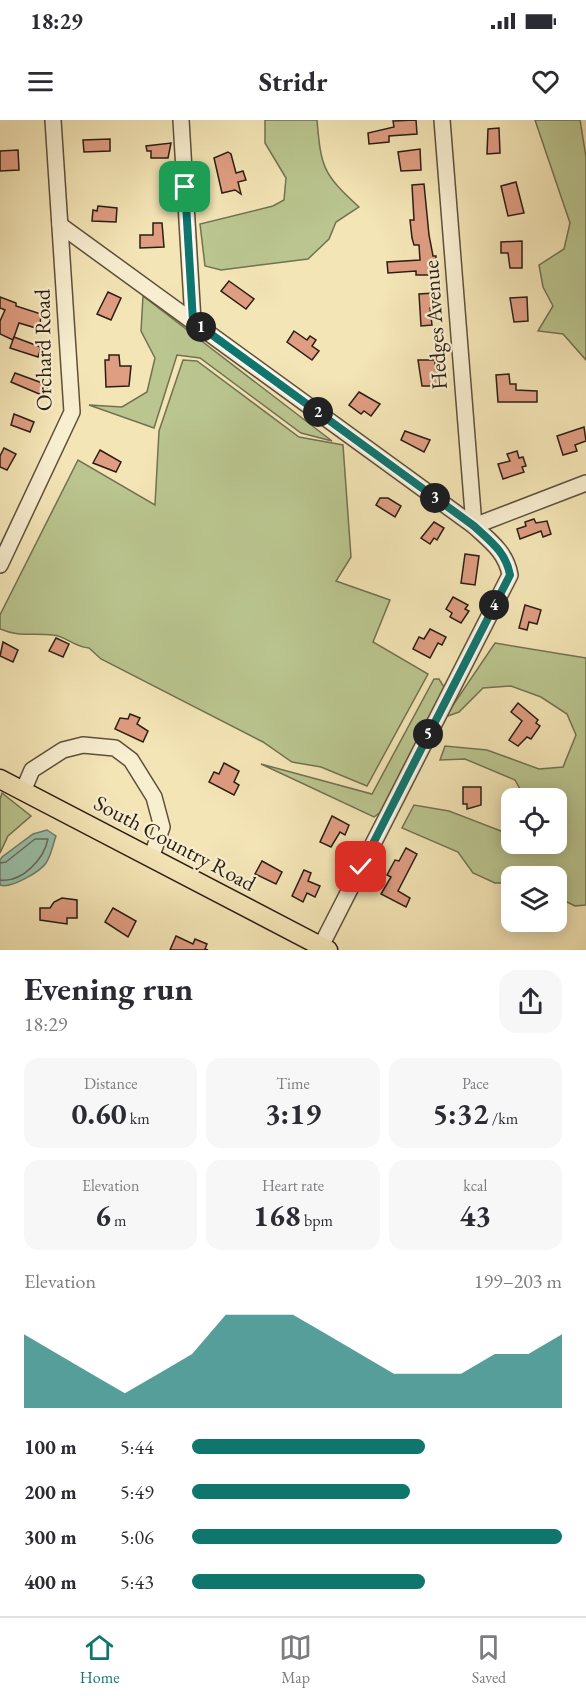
<!DOCTYPE html>
<html lang="en">
<head>
<meta charset="utf-8">
<style>
  :root { --surface:#fff; --page:#f7f7f7; --text:#2b2b33; --muted:#7c7c81; --line:#e1e1e2; --accent:#0f766e }
  body { margin:0; font-family:"EB Garamond",serif; background:var(--page); color:var(--text); height:100vh; display:flex; flex-direction:column; font-size:22px; white-space:nowrap }
  * { box-sizing:border-box; margin:0 }
  p { font-size:20px; color:var(--muted) }
  .icon { flex:none; width:33px; height:33px; fill:none; stroke:currentColor; stroke-width:2; stroke-linecap:round; stroke-linejoin:round }
  .map { position:relative; height:830px; overflow:hidden }
  .sheet { display:flex; flex-direction:column; background:var(--surface); flex:1 }
  .sheet>* { flex:none }
  .fabs { position:absolute; left:501px; top:668px; display:grid; gap:12px }
  .fabs a { display:grid; place-items:center; width:66px; height:66px; border-radius:12px; background:var(--surface); box-shadow:0 3px 15px #0003; font-size:30px }
  .pin { position:absolute; display:grid; place-items:center; width:51px; height:51px; color:#fff; margin:-26px; border-radius:12px; box-shadow:0 3px 9px #0006 }
  .km { position:absolute; width:30px; height:30px; margin:-15px; border-radius:50%; background:#222; color:#fff; font-size:16px; line-height:30px; text-align:center }
  .round { display:grid; place-items:center; flex:none; width:63px; height:63px; border-radius:18px; background:var(--page) }
  .overview { display:flex; align-items:center; justify-content:space-between; height:102px; padding:0 24px }
  h1 { font-size:33px; font-weight:700; line-height:45px }
  .metrics { display:grid; grid-template-columns:repeat(3,1fr); gap:9px; height:102px; padding:6px 24px }
  .metrics div { display:grid; align-content:center; border-radius:15px; background:var(--page); text-align:center }
  .metrics b { font-size:30px; font-weight:700 }
  .metrics small { font-size:16px; font-weight:400 }
  .metrics p { font-size:16px }
  .chart { height:168px; padding:12px 24px }
  .chart p { display:flex; justify-content:space-between }
  .chart svg { width:100%; height:108px; margin-top:6px; fill:var(--accent); opacity:.7 }
  ul { padding:0 24px; list-style:none; font-size:20px }
  li { display:grid; grid-template-columns:96px 72px 1fr; align-items:center; height:45px }
  li i { height:15px; border-radius:8px; background:var(--accent) }
  .status { display:flex; justify-content:space-between; align-items:center; height:42px; padding:0 30px; background:var(--surface); direction:ltr }
  .status svg { height:16px; fill:currentColor }
  header { display:flex; justify-content:space-between; align-items:center; height:78px; padding:0 24px; background:var(--surface); font-size:27px; font-weight:700 }
  .tabs { display:flex; justify-content:space-around; align-items:center; height:84px; border-top:2px solid var(--line); background:var(--surface); font-size:16px; color:var(--muted) }
  .tabs a { display:grid; justify-items:center; gap:3px }
  .tabs .selected { color:var(--accent) }
  .map>svg:first-child { display:block }
</style>
</head>
<body>
<div class="status"><b>18:29</b><svg viewBox="0 0 49 12"><path d="M0 12V9h3v3zM5 12V6h3v6zM10 12V3h3v9zM15 12V0h3v12zM26 1h20v11H26zM47 4h2v5h-2z"/></svg></div>
<header><svg class="icon" aria-label="menu" viewBox="0 0 24 24"><path d="M4 6h16M4 12h16M4 18h16"/></svg>Stridr<svg class="icon" aria-label="heart" viewBox="0 0 24 24"><path d="M12 20l-8-8c-3-5 5-10 8-4 3-6 11-1 8 4z"/></svg></header>
<div class="map">
<svg width="586" height="830" viewBox="0 0 586 830">
  <rect width="100%" height="100%" fill="#f4e5b6"/>
  <filter id="stains"><feTurbulence type="fractalNoise" baseFrequency=".00333" numOctaves="4"/><feColorMatrix values="0 0 0 0 .2 0 0 0 0 .09 0 0 0 0 .02 0 0 0 .5 -.17"/></filter>
  <radialGradient id="worn" r=".72"><stop offset=".6" stop-color="#630" stop-opacity="0"/><stop offset="1" stop-color="#630" stop-opacity=".3"/></radialGradient>
  <g fill="#bac58f" stroke="#727251" stroke-width="1.5">
    <path d="M265 0H317C321 48 323 54 359 87L336 102 329 119 308 139 221 150 205 146 200 104 273 86 284 80 286 58 265 23Z"/>
    <polygon points="535,0 580,0 586,37 586,240 563,214 538,211 553,186 543,167 539,145 564,129 570,103"/>
    <polygon points="143,176 332,321 301,313 200,238 177,235 154,308 89,285 122,287 147,272 155,238 141,211"/>
    <path d="M183 240 197 241 299 317 343 325 351 437 336 461 390 480 373 522 428 554 367 666 321 647 292 642 263 622 101 539 89 528C74 527 66 516 53 515 33 513 18 517 0 509V495L78 340 155 385 159 311Z"/>
    <polygon points="495,523 586,538 586,785 575,786 557,777 556,756 512,756 511,763 495,763 473,753 458,732 402,708 414,685 449,691 506,713 511,711 512,723 556,723 556,678 525,678 515,660 465,639 440,640 445,626 487,630 539,649 563,647 576,615 567,594 541,577 511,566 483,568 459,592 445,597"/>
    <polygon points="434,559 439,559 444,567 439,584 382,691 374,697 261,644 372,674"/>
    <polygon points="2,673 31,696 8,716 0,733 0,679"/>
  </g>
  <path fill="#9cc0a9" stroke="#6f7f6d" stroke-width="1.5" d="M47 710 56 716C53 724 51 736 46 743 40 752 10 769 0 765V740L2 737 33 714Z"/>
  <g fill="none" stroke-linecap="round" stroke-linejoin="round">
    <path stroke="#646f5e" stroke-width="1.5" d="M0 743 6 742 35 719H48C44 739 22 763 0 760"/>
  </g>
  <g fill="#df9d82" stroke="#2b1e13" stroke-width="1.5">
    <polygon points="416,0 417,14 389,16 389,22 369,24 368,13 394,7 393,1"/>
    <polygon points="499,8 500,33 487,34 488,9"/>
    <polygon points="110,19 110,31 84,32 83,20"/>
    <polygon points="171,23 168,38 151,38 151,31 147,31 146,26"/>
    <polygon points="420,29 421,50 401,51 398,32"/>
    <polygon points="18,30 19,50 0,51 0,31"/>
    <polygon points="228,32 231,34 236,53 243,51 246,60 238,62 241,74 235,70 222,73 214,38"/>
    <polygon points="516,62 524,93 508,96 501,66"/>
    <polygon points="424,64 429,115 433,136 436,136 435,149 429,150 430,155 416,155 416,151 388,153 387,142 420,140 419,125 414,125 412,118 410,100 414,100 412,65"/>
    <polygon points="98,86 117,88 116,102 92,101 93,90 97,91"/>
    <polygon points="153,103 162,103 164,127 140,128 140,115 153,115"/>
    <polygon points="522,121 522,148 510,148 508,133 501,133 501,122"/>
    <polygon points="229,161 254,179 246,189 221,171"/>
    <polygon points="108,172 121,178 111,200 97,194"/>
    <polygon points="434,173 435,188 430,188 432,205 421,206 419,174"/>
    <polygon points="0,177 16,183 16,186 41,194 40,205 38,204 36,208 19,203 13,220 0,214 0,201 5,190 0,188"/>
    <polygon points="527,177 528,201 514,202 510,178"/>
    <polygon points="294,211 307,220 310,216 316,220 312,226 319,231 312,240 287,222"/>
    <polygon points="14,217 38,226 41,228 38,237 10,228"/>
    <polygon points="109,235 119,235 120,246 131,246 129,266 106,267 105,240 109,240"/>
    <polygon points="418,240 435,240 435,249 440,249 440,266 422,266"/>
    <polygon points="15,253 45,264 48,267 44,276 11,262"/>
    <polygon points="509,254 510,264 516,264 516,270 537,271 537,282 498,282 496,255"/>
    <polygon points="359,272 380,284 371,296 364,291 361,294 349,285"/>
    <polygon points="14,294 34,302 30,312 11,305"/>
    <polygon points="584,307 586,321 575,325 577,331 563,335 557,316"/>
    <polygon points="405,311 430,320 424,332 401,320"/>
    <polygon points="4,328 16,334 7,350 0,347 0,336"/>
    <polygon points="100,330 121,342 116,352 93,343"/>
    <polygon points="517,331 519,338 523,337 526,346 522,347 524,352 503,359 498,344 510,341 507,334"/>
    <polygon points="380,378 388,378 401,386 395,397 376,385"/>
    <polygon points="534,399 536,403 547,401 551,414 543,417 541,411 520,419 517,409 526,406 525,402"/>
    <polygon points="434,402 444,408 437,420 434,418 430,424 421,418"/>
    <polygon points="465,434 479,436 475,465 461,463"/>
    <polygon points="453,477 468,485 465,489 469,491 461,503 450,497 452,493 446,489"/>
    <polygon points="525,485 541,490 537,504 529,502 527,510 519,508"/>
    <polygon points="430,509 446,517 442,525 438,523 430,538 413,529 419,517 424,519"/>
    <polygon points="56,518 69,524 63,537 49,531"/>
    <polygon points="3,522 18,530 13,542 0,536"/>
    <polygon points="518,583 538,600 536,603 540,606 531,619 527,617 518,626 509,620 522,601 511,592"/>
    <polygon points="130,594 140,598 137,604 148,611 143,622 115,609 120,598 128,599"/>
    <polygon points="224,643 239,651 234,662 239,665 234,675 209,662 214,652 219,654"/>
    <polygon points="463,667 481,667 481,685 467,689 467,684 463,684"/>
    <polygon points="332,696 349,705 345,715 340,712 331,727 320,722"/>
    <polygon points="406,728 417,734 398,771 410,778 406,787 381,774 391,757 387,755 395,740 399,741"/>
    <polygon points="262,741 282,752 276,764 255,754"/>
    <polygon points="304,750 311,753 308,761 320,766 315,777 307,773 303,782 292,776"/>
    <polygon points="62,778 77,780 77,798 67,798 67,804 40,800 40,788 50,788 54,782"/>
    <polygon points="113,788 136,801 128,817 105,802"/>
    <polygon points="176,816 193,824 195,819 207,824 205,829 208,830 170,830"/>
  </g>
  <g fill="none" stroke-linecap="round" stroke-linejoin="round">
    <g stroke="#5d503c" stroke-width="18">
      <g id="minor">
        <polyline points="181,0 193,201"/>
        <polyline points="442,0 474,406"/>
        <path d="M60 105 474 406C490 421 506 432 510 455L319 830"/>
        <polyline points="474,406 586,363"/>
        <polyline points="0,445 72,292 53,0"/>
        <polyline points="23,671 32,650 63,630 83,625 115,628 131,640 154,677 162,707 151,738"/>
      </g>
    </g>
    <g stroke="#2b1e13" stroke-width="21">
      <polyline id="major" points="0,659 328,830"/>
    </g>
    <use href="#minor" stroke="#f8eed0" stroke-width="15"/>
    <use href="#major" stroke="#f4e5b6" stroke-width="18"/>
  </g>
  <g fill="none" stroke-linecap="round" stroke-linejoin="round">
    <g stroke="#fff" stroke-width="12">
      <path id="route" d="M185 67 193 201 474 406C490 421 506 432 510 455L361 747"/>
    </g>
    <use href="#route" stroke="#0f766e" stroke-width="8"/>
  </g>
  <g text-anchor="middle" dominant-baseline="central" stroke-width="4.5" stroke-linejoin="round" paint-order="stroke">
    <g font-size="22" fill="#2b1e13" stroke="#f8eed0">
      <text transform="translate(435 205) rotate(-94)">Hedges Avenue</text>
      <text transform="translate(43 230) rotate(-91)">Orchard Road</text>
      <text transform="translate(175 723) rotate(28)">South Country Road</text>
    </g>
  </g>
  <rect width="100%" height="100%" filter="url(#stains)"/>
  <rect width="100%" height="100%" fill="url(#worn)"/>
</svg>
<div class="fabs">
<a><svg class="icon" aria-label="locate" viewBox="0 0 24 24"><circle cx="12" cy="12" r="6"/><path d="M12 2v4M12 18v4M2 12h4M18 12h4"/></svg></a>
<a><svg class="icon" aria-label="layers" viewBox="0 0 24 24"><path d="M12 4l9 5-9 5-9-5zM3 14l9 5 9-5"/></svg></a>
</div>
<div class="pin" style="left:185px;top:67px;background:#1e9e55"><svg class="icon" aria-label="arrive" viewBox="0 0 24 24"><path d="M6 21V4h12l-3 4 3 4H6"/></svg></div>
<div class="pin" style="left:361px;top:747px;background:#d93025"><svg class="icon" aria-label="check" viewBox="0 0 24 24"><path d="M5 12l5 5 9-10"/></svg></div>
<b class="km" style="left:201px;top:207px">1</b>
<b class="km" style="left:318px;top:292px">2</b>
<b class="km" style="left:435px;top:378px">3</b>
<b class="km" style="left:494px;top:485px">4</b>
<b class="km" style="left:428px;top:614px">5</b>
</div>
<section class="sheet">
<div class="overview"><div><h1>Evening run</h1><p>18:29</p></div><a class="round"><svg class="icon" aria-label="share" viewBox="0 0 24 24"><path d="M12 15V3M7 8l5-5 5 5M5 13v7h14v-7"/></svg></a></div>
<div class="metrics">
<div><p>Distance</p><b>0.60<small> km</small></b></div>
<div><p>Time</p><b>3:19</b></div>
<div><p>Pace</p><b>5:32<small> /km</small></b></div>
</div>
<div class="metrics">
<div><p>Elevation</p><b>6<small> m</small></b></div>
<div><p>Heart rate</p><b>168<small> bpm</small></b></div>
<div><p>kcal</p><b>43</b></div>
</div>
<div class="chart"><p><span>Elevation</span>199–203 m</p>
<svg viewBox="0 0 160 44" preserveAspectRatio="none"><path d="M0 44V14L10 22L20 30L30 38L40 30L50 22L60 6L70 6L80 6L90 14L100 22L110 30L120 30L130 30L140 22L150 22L160 14V44z"/></svg>
</div>
<ul>
<li><b>100 m</b>5:44<i style="width:63%"></i></li>
<li><b>200 m</b>5:49<i style="width:59%"></i></li>
<li><b>300 m</b>5:06<i style="width:100%"></i></li>
<li><b>400 m</b>5:43<i style="width:63%"></i></li>
</ul>
</section>
<nav class="tabs">
<a class="selected"><svg class="icon" aria-label="home" viewBox="0 0 24 24"><path d="M3 11l9-7 9 7M6 9v11h12V9"/></svg>Home</a>
<a><svg class="icon" aria-label="map" viewBox="0 0 24 24"><path d="M3 6l6-2 6 2 6-2v14l-6 2-6-2-6 2zM9 4v14M15 6v14"/></svg>Map</a>
<a><svg class="icon" aria-label="saved" viewBox="0 0 24 24"><path d="M7 4h10v16l-5-4-5 4z"/></svg>Saved</a>
</nav>
</body>
</html>
